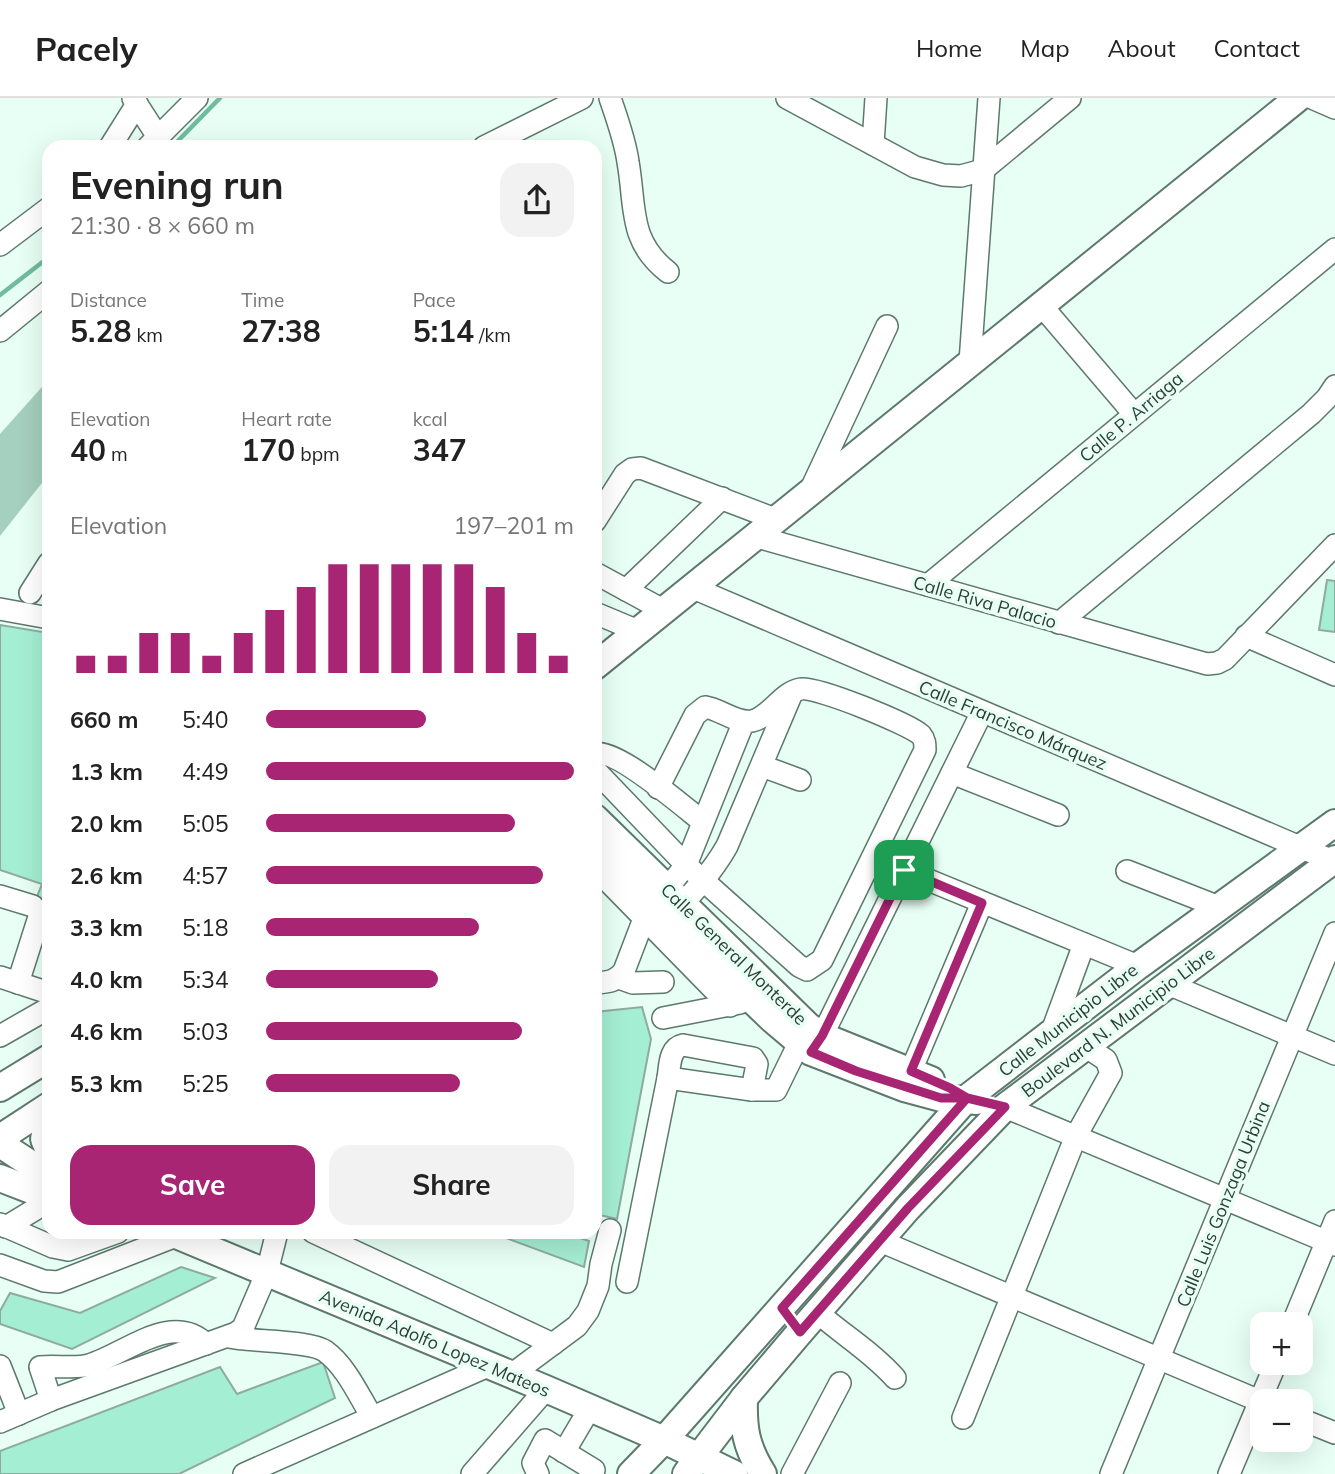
<!DOCTYPE html>
<html lang="en">
<head>
<meta charset="utf-8">
<style>
  :root { --surface:#fff; --page:#f2f2f2; --text:#222; --muted:#767676; --line:#e0e0e0; --accent:#a72572 }
  body { margin:0; font-family:Mulish,sans-serif; background:var(--page); color:var(--text); height:100vh; display:flex; flex-direction:column; font-size:26px; white-space:nowrap }
  * { box-sizing:border-box; margin:0 }
  p { font-size:23px; color:var(--muted) }
  .icon { flex:none; width:38px; height:38px; fill:none; stroke:currentColor; stroke-width:2; stroke-linecap:round; stroke-linejoin:round }
  .map { position:relative; flex:1; overflow:hidden }
  .drawer { position:absolute; left:42px; top:42px; width:560px; height:1099px; display:flex; flex-direction:column; background:var(--surface); border-radius:21px; box-shadow:0 7px 28px #0002 }
  .drawer>* { flex:none }
  .controls { position:absolute; left:1250px; top:1214px; display:grid; gap:14px }
  .controls a { display:grid; place-items:center; width:63px; height:63px; border-radius:14px; background:var(--surface); box-shadow:0 7px 28px #0002; font-size:35px }
  .pin { position:absolute; display:grid; place-items:center; width:60px; height:60px; color:#fff; margin:-30px; border-radius:14px; box-shadow:0 4px 10px #0006 }
  .round { display:grid; place-items:center; flex:none; width:74px; height:74px; border-radius:21px; background:var(--page) }
  .head { display:flex; align-items:center; justify-content:space-between; height:119px; padding:0 28px }
  h1 { font-size:38px; font-weight:700; line-height:52px }
  .figures { display:grid; grid-template-columns:repeat(3,1fr); gap:10px; height:119px; padding:7px 28px }
  .figures div { display:grid; align-content:center }
  .figures b { font-size:30px; font-weight:700 }
  .figures small { font-size:19px; font-weight:400 }
  .figures p { font-size:19px }
  .chart { height:196px; padding:14px 28px }
  .chart p { display:flex; justify-content:space-between }
  .chart svg { width:100%; height:126px; margin-top:7px; stroke:var(--accent); stroke-width:6 }
  .action { display:flex; gap:14px; margin-top:auto; padding:14px 28px }
  .action a { flex:1; height:80px; border-radius:21px; background:var(--accent); color:#fff; font-size:28px; font-weight:700; line-height:80px; text-align:center }
  .action a+a { background:var(--page); color:var(--text) }
  ul { padding:0 28px; list-style:none; font-size:23px }
  li { display:grid; grid-template-columns:112px 84px 1fr; align-items:center; height:52px }
  li i { height:18px; border-radius:9px; background:var(--accent) }
  header { display:flex; align-items:center; gap:42px; box-sizing:border-box; height:98px; padding:0 35px; background:var(--surface); border-bottom:2px solid var(--line) }
  header strong { font-size:33px }
  nav { display:flex; gap:38px; margin-inline-start:auto; font-size:24px }
  .map>svg:first-child { display:block }
</style>
</head>
<body>
<header>
<strong>Pacely</strong>
<nav><a>Home</a><a>Map</a><a>About</a><a>Contact</a></nav>
</header>
<div class="map">
<svg width="1335" height="1376" viewBox="0 0 1335 1376">
  <rect width="100%" height="100%" fill="#e7fff5"/>
  <polygon fill="#a5cfbf" points="49,281 49,376 0,438 0,336"/>
  <g fill="none" stroke-linecap="round" stroke-linejoin="round">
    <g stroke="#71bba1" stroke-width="4.5">
      <polyline points="172,49 220,0"/>
      <polyline points="0,197 49,159"/>
    </g>
  </g>
  <g fill="#a4eed3" stroke="#8faba0" stroke-width="2">
    <polygon points="1327,482 1335,483 1335,534 1319,532"/>
    <polygon points="0,527 49,535 49,822 30,816 42,786 0,772"/>
    <polygon points="642,909 651,941 617,1121 595,1116 595,914"/>
    <polygon points="490,1134 575,1134 574,1138 589,1143 584,1169"/>
    <polygon points="181,1169 215,1180 72,1251 0,1226 0,1213 10,1195 80,1215"/>
    <polygon points="323,1264 335,1300 179,1376 0,1376 0,1353 220,1269 237,1296"/>
  </g>
  <g fill="none" stroke-linecap="round" stroke-linejoin="round">
    <g stroke="#5d786d" stroke-width="24">
      <g id="minor">
        <polyline points="133,0 158,39"/>
        <path d="M610 0C617 21 625 42 628 64 636 109 628 143 668 174"/>
        <polyline points="787,0 915,69 943,77 961,78 983,72 1070,0"/>
        <polyline points="1312,0 1335,10"/>
        <polyline points="873,46 876,0"/>
        <polyline points="110,49 137,6"/>
        <polyline points="148,49 197,0"/>
        <polyline points="484,49 582,0"/>
        <polyline points="0,147 49,110"/>
        <polyline points="1041,207 1134,316"/>
        <polyline points="0,233 49,193"/>
        <polyline points="970,264 989,0"/>
        <polyline points="811,391 887,228"/>
        <polyline points="595,423 625,376 632,371 641,370 775,421"/>
        <polyline points="754,438 1207,566 1217,565 1225,561 1335,447"/>
        <polyline points="595,475 663,512"/>
        <polyline points="928,487 1335,151"/>
        <polyline points="691,489 1335,764"/>
        <polyline points="626,492 722,400"/>
        <polyline points="30,495 49,465"/>
        <polyline points="0,511 49,520"/>
        <polyline points="595,515 638,533"/>
        <polyline points="1059,525 1311,316 1327,300 1335,288"/>
        <polyline points="1246,538 1335,577"/>
        <path d="M595 656C616 650 684 709 703 724"/>
        <polyline points="762,668 800,682"/>
        <path d="M595 672 686 767 645 818 624 873C616 884 608 884 595 885"/>
        <polyline points="952,675 1058,717"/>
        <path d="M658 690 695 617 705 609C720 611 737 626 752 623 771 619 781 594 801 591 816 588 909 626 921 637 925 642 925 646 925 652L822 862 807 872 799 868 686 767 744 623"/>
        <polyline points="595,770 730,908"/>
        <polyline points="904,772 1138,868"/>
        <polyline points="1127,773 1219,809"/>
        <polyline points="0,798 33,808"/>
        <path d="M658 832C683 805 709 780 727 748L792 595"/>
        <polyline points="0,879 49,895"/>
        <polyline points="619,880 633,885 663,884"/>
        <polyline points="18,885 39,819"/>
        <polyline points="1168,886 1335,956"/>
        <polyline points="663,920 740,905"/>
        <polyline points="1052,933 1084,846"/>
        <polyline points="0,938 49,910"/>
        <polyline points="814,949 822,938 982,614"/>
        <path d="M668 980C670 968 669 950 683 947L753 960 757 966 752 992"/>
        <polyline points="905,987 982,805"/>
        <polyline points="1005,1009 1335,1147"/>
        <polyline points="0,1126 53,1149 68,1152 118,1134"/>
        <polyline points="6,1129 49,1103"/>
        <polyline points="313,1134 553,1246"/>
        <polyline points="880,1143 1262,1304"/>
        <polyline points="0,1167 44,1183 58,1184 176,1138"/>
        <polyline points="627,1184 668,980 752,992 776,992 805,933"/>
        <path d="M817 1214C843 1237 872 1254 895 1280"/>
        <polyline points="1292,1227 1335,1123"/>
        <path d="M229 1239C252 1244 309 1242 325 1253 346 1268 359 1298 372 1319"/>
        <polyline points="0,1268 19,1316"/>
        <polyline points="511,1277 577,1228 588,1213 598,1188 601,1166 610,1132"/>
        <path d="M51 1302 40 1269C55 1267 76 1271 89 1267 126 1256 171 1213 206 1246"/>
        <polyline points="963,1320 1076,1038 1111,975 1106,962 1085,948"/>
        <polyline points="1300,1321 1335,1335"/>
        <polyline points="0,1324 51,1302 236,1235 243,1230 267,1174 277,1134"/>
        <polyline points="564,1354 590,1310"/>
        <polyline points="244,1376 488,1268"/>
        <polyline points="472,1376 546,1291"/>
        <polyline points="538,1376 533,1365 545,1342 594,1372 590,1376"/>
        <polyline points="792,1376 840,1285"/>
        <polyline points="1111,1376 1335,835"/>
        <polyline points="1229,1376 1276,1265"/>
      </g>
    </g>
    <g stroke="#5d786d" stroke-width="30">
      <g id="major">
        <polyline points="595,568 1298,0"/>
        <polyline points="595,720 808,928 822,938 931,982"/>
        <polyline points="595,751 772,921 811,954 904,990 941,1000 977,1003"/>
        <polyline points="0,990 49,960"/>
        <polyline points="49,1018 44,1041 49,1053"/>
        <polyline points="0,1040 49,1008"/>
        <polyline points="0,1046 49,1078"/>
        <polyline points="0,1080 49,1099"/>
        <polyline points="169,1134 546,1291 664,1342 734,1376"/>
        <path d="M744 1300C743 1331 746 1349 763 1376"/>
        <polyline points="631,1376 664,1342 967,1000 1138,868 1335,725"/>
        <polyline points="686,1376 744,1300 800,1234 908,1110 1005,1009 1335,761"/>
      </g>
    </g>
    <use href="#minor" stroke="#fff" stroke-width="21"/>
    <use href="#major" stroke="#fff" stroke-width="26"/>
  </g>
  <g fill="none" stroke-linecap="round" stroke-linejoin="round">
    <g stroke="#fff" stroke-width="14">
      <polyline id="route" points="904,772 822,938 811,954 856,973 941,1000 967,1000 1005,1009 908,1110 800,1234 782,1210 967,1000 950,990 911,973 982,805 904,772"/>
    </g>
    <use href="#route" stroke="#a72572" stroke-width="9"/>
  </g>
  <g text-anchor="middle" dominant-baseline="central" stroke-width="7" stroke-linejoin="round" paint-order="stroke">
    <g font-size="18" fill="#313d39" stroke="#e7fff5">
      <text transform="translate(1131 319) rotate(-40)">Calle P. Arriaga</text>
      <text transform="translate(985 504) rotate(16)">Calle Riva Palacio</text>
      <text transform="translate(1013 627) rotate(23)">Calle Francisco Márquez</text>
      <text transform="translate(734 856) rotate(44)">Calle General Monterde</text>
      <text transform="translate(1068 922) rotate(-38)">Calle Municipio Libre</text>
      <text transform="translate(1118 924) rotate(-37)">Boulevard N. Municipio Libre</text>
      <text transform="translate(1223 1106) rotate(-68)">Calle Luis Gonzaga Urbina</text>
      <text transform="translate(435 1245) rotate(23)">Avenida Adolfo Lopez Mateos</text>
    </g>
  </g>
</svg>
<div class="controls">
<a>+</a>
<a>−</a>
</div>
<div class="pin" style="left:904px;top:772px;background:#1e9e55"><svg class="icon" aria-label="arrive" viewBox="0 0 24 24"><path d="M6 21V4h12l-3 4 3 4H6"/></svg></div>
<section class="drawer">
<div class="head"><div><h1>Evening run</h1><p>21:30 · 8 × 660 m</p></div><a class="round"><svg class="icon" aria-label="share" viewBox="0 0 24 24"><path d="M12 15V3M7 8l5-5 5 5M5 13v7h14v-7"/></svg></a></div>
<div class="figures">
<div><p>Distance</p><b>5.28<small> km</small></b></div>
<div><p>Time</p><b>27:38</b></div>
<div><p>Pace</p><b>5:14<small> /km</small></b></div>
</div>
<div class="figures">
<div><p>Elevation</p><b>40<small> m</small></b></div>
<div><p>Heart rate</p><b>170<small> bpm</small></b></div>
<div><p>kcal</p><b>347</b></div>
</div>
<div class="chart"><p><span>Elevation</span>197–201 m</p>
<svg viewBox="0 0 160 44" preserveAspectRatio="none"><path d="M5 44V38M15 44V38M25 44V30M35 44V30M45 44V38M55 44V30M65 44V22M75 44V14M85 44V6M95 44V6M105 44V6M115 44V6M125 44V6M135 44V14M145 44V30M155 44V38"/></svg>
</div>
<ul>
<li><b>660 m</b>5:40<i style="width:52%"></i></li>
<li><b>1.3 km</b>4:49<i style="width:100%"></i></li>
<li><b>2.0 km</b>5:05<i style="width:81%"></i></li>
<li><b>2.6 km</b>4:57<i style="width:90%"></i></li>
<li><b>3.3 km</b>5:18<i style="width:69%"></i></li>
<li><b>4.0 km</b>5:34<i style="width:56%"></i></li>
<li><b>4.6 km</b>5:03<i style="width:83%"></i></li>
<li><b>5.3 km</b>5:25<i style="width:63%"></i></li>
</ul>
<div class="action"><a>Save</a><a>Share</a></div>
</section>
</div>
</body>
</html>
